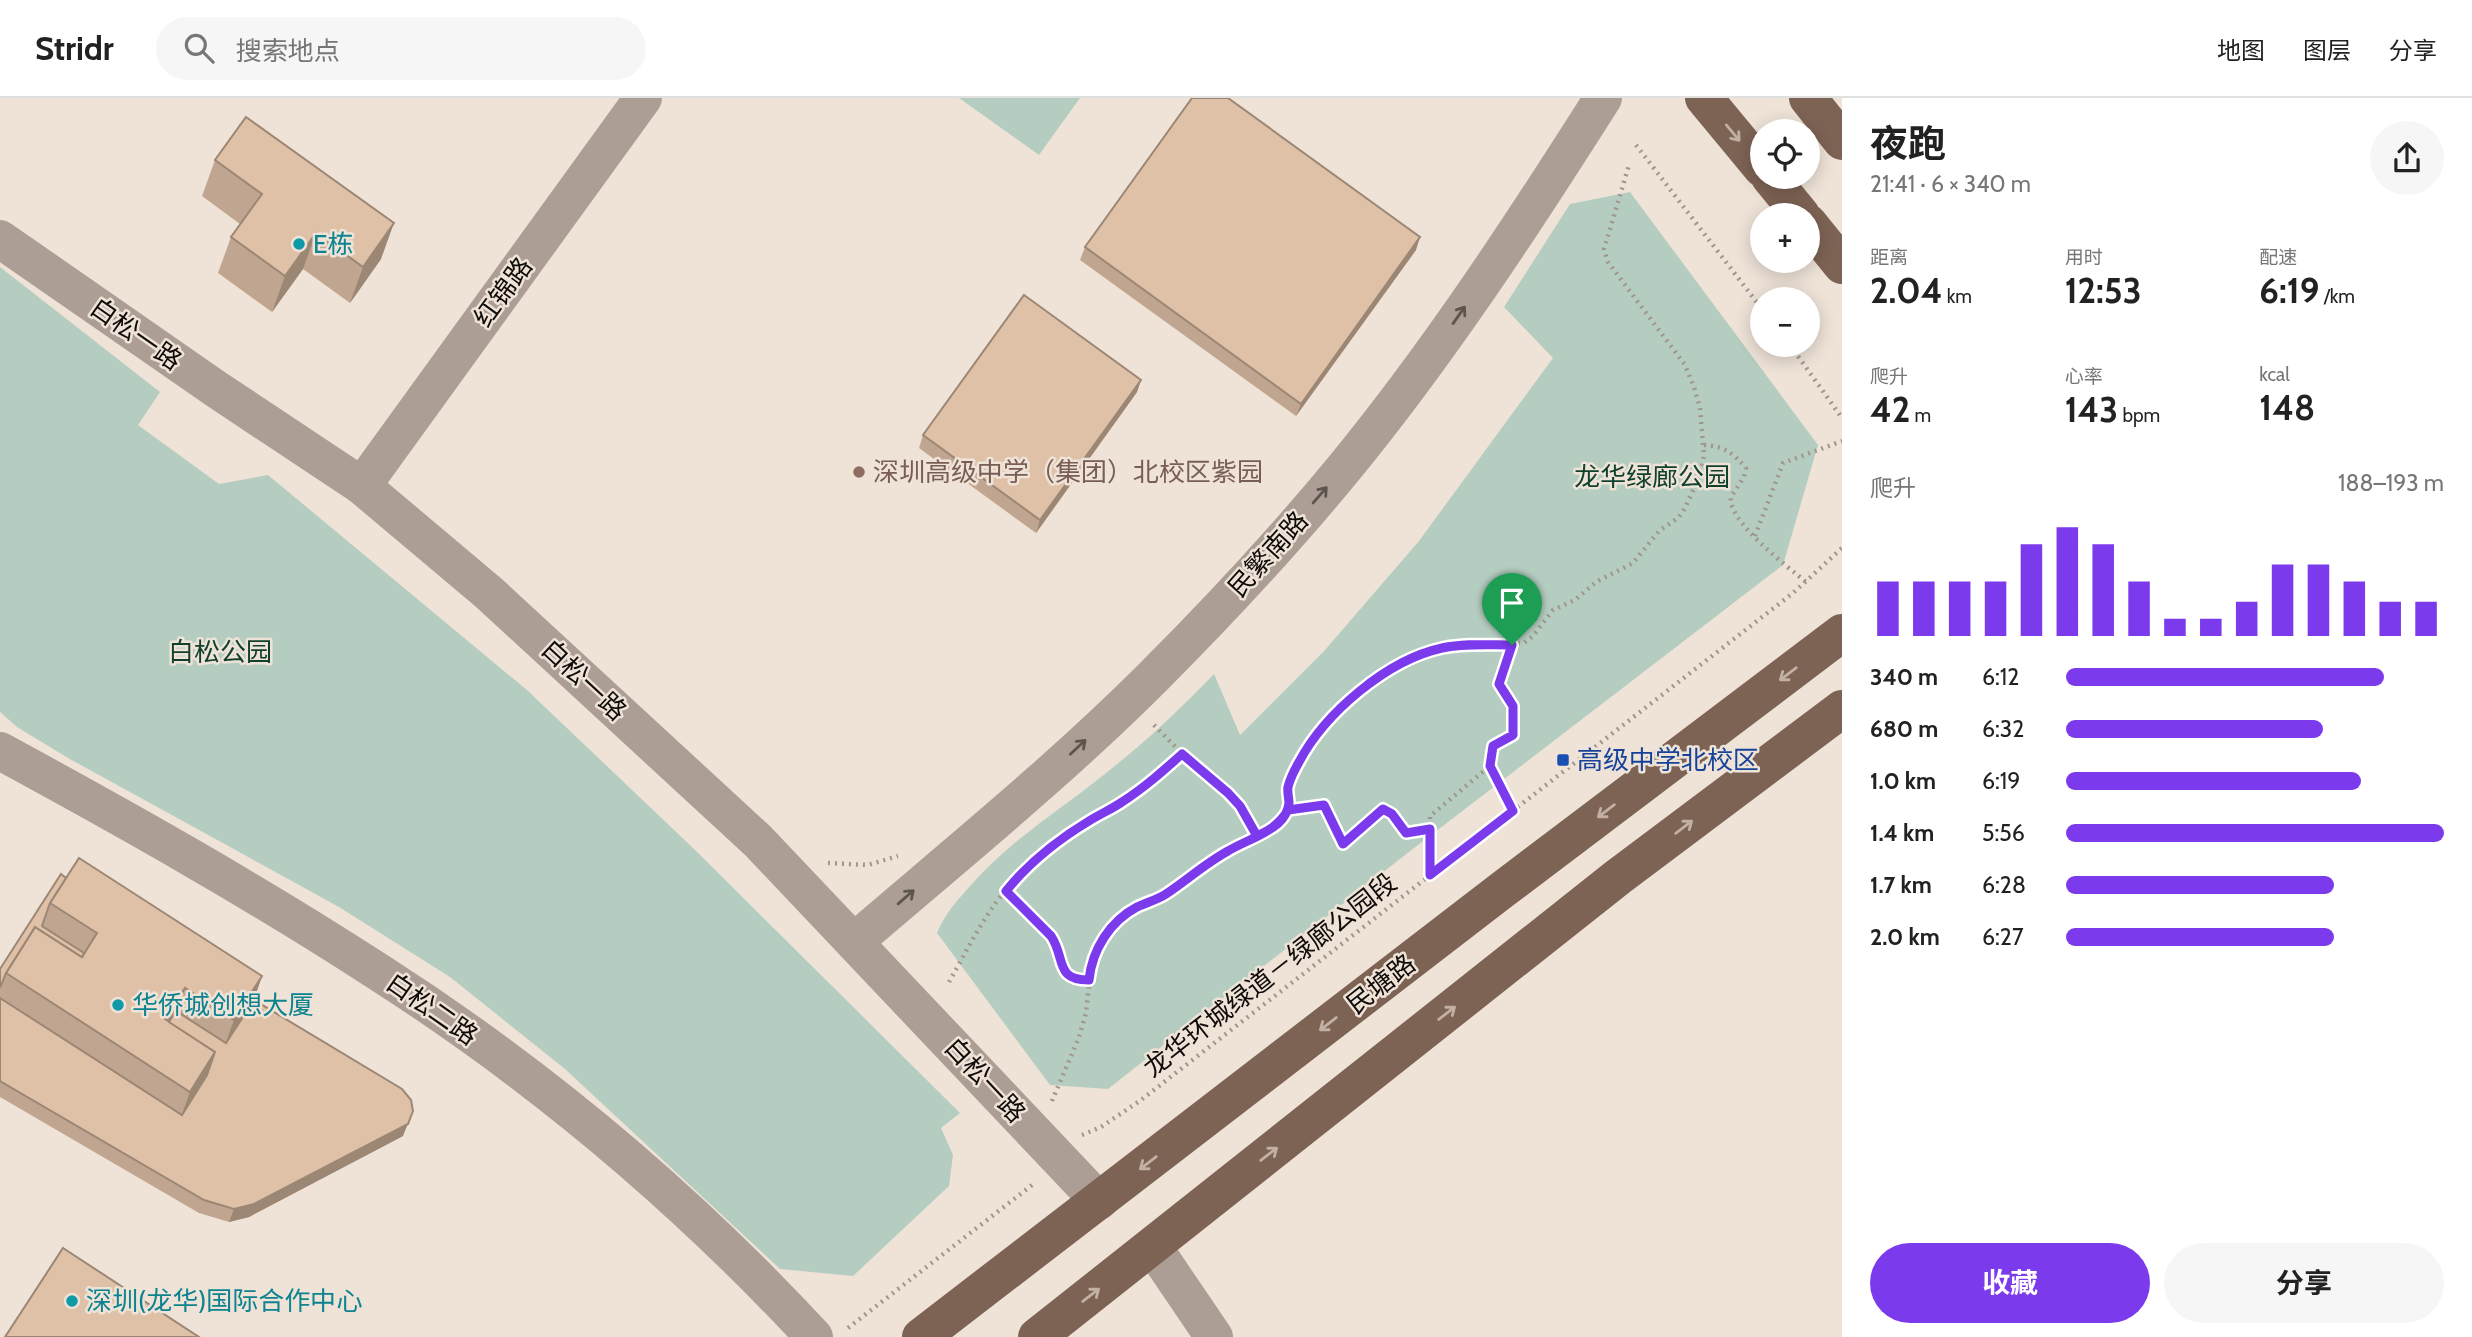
<!DOCTYPE html>
<html lang="zh">
<head>
<meta charset="utf-8">
<style>
  :root { --surface:#fff; --page:#f6f6f6; --text:#222; --muted:#767676; --line:#e0e0e0; --accent:#7c3aed }
  body { margin:0; font-family:Cabin,"Noto Sans SC",sans-serif; background:var(--page); color:var(--text); height:100vh; display:flex; flex-direction:column; font-size:26px; white-space:nowrap }
  * { box-sizing:border-box; margin:0 }
  p { font-size:23px; color:var(--muted) }
  .icon { flex:none; width:38px; height:38px; fill:none; stroke:currentColor; stroke-width:2; stroke-linecap:round; stroke-linejoin:round }
  .map { position:relative; flex:1; overflow:hidden }
  .side { display:flex; flex-direction:column; background:var(--surface); width:630px }
  .side>* { flex:none }
  .controls { position:absolute; left:1750px; top:21px; display:grid; gap:14px }
  .controls a { display:grid; place-items:center; width:70px; height:70px; border-radius:50%; background:var(--surface); box-shadow:0 4px 18px #0003; font-size:35px }
  .pin { position:absolute; display:grid; place-items:center; width:60px; height:60px; color:#fff; margin:-72px -30px; border-radius:50% 50% 50% 0; rotate:-45deg; box-shadow:0 0 7px #0007 }
  .pin .icon { rotate:45deg }
  .round { display:grid; place-items:center; flex:none; width:74px; height:74px; border-radius:37px; background:var(--page) }
  .head { display:flex; align-items:center; justify-content:space-between; height:119px; padding:0 28px }
  h1 { font-size:38px; font-weight:700; line-height:52px }
  .stats { display:grid; grid-template-columns:repeat(3,1fr); gap:10px; height:119px; padding:7px 28px }
  .stats div { display:grid; align-content:center }
  .stats b { font-size:35px; font-weight:700 }
  .stats small { font-size:19px; font-weight:400 }
  .stats p { font-size:19px }
  .chart { height:196px; padding:14px 28px }
  .chart p { display:flex; justify-content:space-between }
  .chart svg { width:100%; height:126px; margin-top:7px; stroke:var(--accent); stroke-width:6 }
  .cta { display:flex; gap:14px; margin-top:auto; padding:14px 28px }
  .cta a { flex:1; height:80px; border-radius:42px; background:var(--accent); color:#fff; font-size:28px; font-weight:700; line-height:80px; text-align:center }
  .cta a+a { background:var(--page); color:var(--text) }
  ul { padding:0 28px; list-style:none; font-size:23px }
  li { display:grid; grid-template-columns:112px 84px 1fr; align-items:center; height:52px }
  li i { height:18px; border-radius:9px; background:var(--accent) }
  header { display:flex; align-items:center; gap:42px; box-sizing:border-box; height:98px; padding:0 35px; background:var(--surface); border-bottom:2px solid var(--line) }
  header strong { font-size:33px }
  nav { display:flex; gap:38px; margin-inline-start:auto; font-size:24px }
  .search { width:490px; height:63px; background:var(--page); display:flex; align-items:center; gap:18px; box-sizing:border-box; padding:0 24px; border-radius:38px; color:var(--muted); font-size:26px }
  main { display:flex; flex:1; min-height:0 }
  .map>svg:first-child { display:block }
</style>
</head>
<body>
<header>
<strong>Stridr</strong>
<div class="search"><svg class="icon" aria-label="search" viewBox="0 0 24 24"><circle cx="10" cy="10" r="6"/><path d="M15 15l6 6"/></svg>搜索地点</div>
<nav><a>地图</a><a>图层</a><a>分享</a></nav>
</header>
<main>
<div class="map">
<svg width="1842" height="1239" viewBox="0 0 1842 1239">
  <rect width="100%" height="100%" fill="#efe3d8"/>
  <g fill="#b5cdc0">
    <polygon points="959,0 1080,0 1039,57"/>
    <path d="M1630 94 1818 347 1783 467 1405 757 1108 991 1050 987 937 835C947 813 955 805 971 787 1013 739 1067 708 1116 667 1151 639 1183 608 1214 576L1240 637 1325 552 1419 443 1553 260 1504 209 1570 106Z"/>
    <polygon points="0,169 160,294 138,327 219,386 268,377 527,592 693,750 960,1015 941,1030 953,1057 949,1088 853,1178 780,1171 565,971 450,879 339,809 68,660 17,629 0,614"/>
  </g>
  <g fill="none" stroke-linecap="round" stroke-linejoin="round">
    <g stroke="#9f968e" stroke-width="4.5" stroke-dasharray="2 5" stroke-linecap="butt">
      <polyline points="1636,47 1762,211"/>
      <polyline points="1790,247 1842,320"/>
      <path d="M1704 347C1724 348 1733 355 1746 370L1744 379 1731 399C1727 423 1788 469 1806 484"/>
      <polyline points="1755,438 1783,365 1842,343"/>
      <polyline points="1512,547 1499,586 1513,609 1513,637 1493,648 1490,668 1513,713"/>
      <polyline points="1154,627 1194,668 1228,695 1240,708 1257,738"/>
      <polyline points="1288,712 1324,707 1343,746 1383,711 1393,716 1406,735 1430,731"/>
      <polyline points="828,765 868,767 898,758"/>
      <polyline points="1430,777 1430,718 1490,668"/>
      <polyline points="1006,793 1051,838 1060,856 1063,873 1071,880 1089,882"/>
      <path d="M949 884C970 847 989 807 1019 777 1049 748 1085 727 1119 706 1142 692 1162 674 1182 656"/>
      <polyline points="1052,1003 1079,939 1086,915 1091,867 1101,843 1120,822 1137,809 1159,801 1226,754 1271,732 1282,722 1288,712 1288,691 1298,664 1318,634 1340,610 1369,586 1396,569 1442,550 1524,545 1533,538 1553,512 1575,502 1596,484 1633,465 1659,433 1678,420 1685,410 1700,377 1704,358 1700,310 1694,289 1685,267 1608,164 1604,151 1629,67"/>
      <polyline points="1082,1037 1101,1029 1141,1002 1793,495 1842,450"/>
      <polyline points="848,1230 1036,1084"/>
    </g>
    <g stroke="#ad9e95" stroke-width="38">
      <polyline points="0,141 216,291 362,388 489,495 758,743 1099,1103"/>
      <polyline points="362,388 643,0"/>
      <path d="M0 653C129 723 257 795 380 875 539 977 686 1101 814 1239"/>
      <path d="M855 843C955 757 1059 673 1153 579 1220 512 1285 442 1345 369 1440 253 1523 126 1603 0"/>
      <polyline points="1153,1149 1214,1239"/>
    </g>
    <g stroke="#7d6354" stroke-width="38">
      <polyline points="1704,0 1762,70"/>
      <polyline points="1808,0 1842,43"/>
      <polyline points="1770,79 1801,117"/>
      <polyline points="1808,125 1842,167"/>
      <polyline points="921,1239 1502,792 1842,535"/>
      <polyline points="1037,1239 1618,779 1842,611"/>
    </g>
  </g>
  <g fill="#c0a690">
    <polygon points="215,62 381,161 350,205 303,171 272,214 218,175 231,139 240,126 202,98"/>
    <polygon points="1085,149 1416,152 1296,318 1080,162"/>
    <polygon points="1141,282 1137,294 1036,435 919,350 923,337"/>
    <polygon points="66,780 262,878 254,902 403,1038 249,1119 229,1124 199,1115 0,999 0,871"/>
  </g>
  <g fill="#9c8775">
    <polygon points="394,125 381,161 350,205 363,169"/>
    <polygon points="316,135 303,171 272,214 285,178"/>
    <polygon points="1420,139 1416,152 1296,318 1301,306"/>
    <polygon points="1141,282 1137,294 1036,435 1040,422"/>
    <polygon points="262,878 249,915 221,958 234,922"/>
    <polygon points="185,890 172,926 165,921"/>
    <polygon points="215,954 202,990 177,1030 190,994"/>
    <polygon points="413,1013 403,1038 249,1119 229,1124 234,1111"/>
  </g>
  <g fill="#dfc1a7" stroke="#9c8775" stroke-width="2">
    <polygon points="1192,0 1228,0 1420,139 1301,306 1085,149"/>
    <polygon points="246,19 394,125 363,169 316,135 285,178 231,139 262,96 215,62"/>
    <polygon points="1024,197 1141,282 1040,422 923,337"/>
    <polygon points="79,760 262,878 234,922 185,890 165,921 215,954 190,994 6,875 35,829 82,859 97,835 50,805"/>
    <polygon points="61,776 66,780 50,805 42,828 84,855 82,859 35,829 6,875 0,890 0,871"/>
    <polygon points="0,900 182,1017 207,977 215,954 169,924 176,913 226,945 254,902 402,991 411,1002 413,1013 408,1026 254,1106 234,1111 204,1102 0,983"/>
    <polygon points="63,1150 199,1239 5,1239"/>
  </g>
  <defs><path id="oneway-shaft" d="M-6 0H5M1.5-3L5.5 0L1.5 3" fill="none" stroke-width="1.6" stroke-linecap="round" stroke-linejoin="round" transform="scale(1.75)"/></defs>
  <g stroke="#c1b0a3">
    <use href="#oneway-shaft" transform="translate(1733 35) rotate(50)"/>
    <use href="#oneway-shaft" transform="translate(1788 576) rotate(143)"/>
    <use href="#oneway-shaft" transform="translate(1606 713) rotate(143)"/>
    <use href="#oneway-shaft" transform="translate(1684 729) rotate(-37)"/>
    <use href="#oneway-shaft" transform="translate(1447 915) rotate(-38)"/>
    <use href="#oneway-shaft" transform="translate(1328 926) rotate(142)"/>
    <use href="#oneway-shaft" transform="translate(1269 1056) rotate(-38)"/>
    <use href="#oneway-shaft" transform="translate(1148 1065) rotate(142)"/>
    <use href="#oneway-shaft" transform="translate(1091 1197) rotate(-38)"/>
  </g>
  <g stroke="#5e544e">
    <use href="#oneway-shaft" transform="translate(1459 217) rotate(-55)"/>
    <use href="#oneway-shaft" transform="translate(1320 397) rotate(-49)"/>
    <use href="#oneway-shaft" transform="translate(1078 649) rotate(-43)"/>
    <use href="#oneway-shaft" transform="translate(906 799) rotate(-41)"/>
  </g>
  <g fill="none" stroke-linecap="round" stroke-linejoin="round">
    <g stroke="#fff" stroke-width="14">
      <path id="route" d="M1512 547C1489 547 1465 545 1442 550 1387 562 1325 615 1299 664 1295 671 1290 681 1288 689 1287 694 1289 700 1289 705 1287 723 1272 731 1257 738L1240 708 1228 695 1182 656C1163 673 1144 690 1122 704 1112 711 1100 716 1089 723 1059 741 1028 766 1006 793L1051 838C1066 860 1054 882 1089 882 1092 852 1110 823 1137 809 1147 804 1157 802 1166 796 1187 782 1206 765 1228 753 1250 740 1275 735 1288 712L1324 707 1343 746 1383 711 1392 716 1406 735 1430 731V777L1513 713 1490 668 1493 648 1513 637V608L1499 586 1512 547"/>
    </g>
    <use href="#route" stroke="#7c3aed" stroke-width="9"/>
  </g>
  <g fill="#0f9aa8" stroke="#efe3d8" stroke-width="2.5">
    <circle cx="299" cy="146" r="7"/>
    <circle cx="118" cy="907" r="7"/>
    <circle cx="72" cy="1203" r="7"/>
  </g>
  <circle fill="#8d6e63" stroke="#efe3d8" stroke-width="2.5" cx="859" cy="374" r="7"/>
  <rect fill="#1a4fb4" stroke="#efe3d8" stroke-width="2.5" x="1556" y="655" width="14" height="14" rx="3.5"/>
  <g text-anchor="middle" dominant-baseline="central" stroke-width="5" stroke-linejoin="round" paint-order="stroke">
    <g font-size="26" fill="#0d838f" stroke="#efe3d8" text-anchor="start">
      <text x="313" y="146">E栋</text>
      <text x="132" y="907">华侨城创想大厦</text>
      <text x="86" y="1203">深圳(龙华)国际合作中心</text>
    </g>
    <g font-size="26" fill="#0f0b08" stroke="#efe3d8">
      <text transform="translate(503 194) rotate(-54)">红锦路</text>
      <text transform="translate(136 236) rotate(35)">白松一路</text>
      <text transform="translate(1268 456) rotate(-48)">民繁南路</text>
      <text transform="translate(584 582) rotate(43)">白松一路</text>
      <text transform="translate(1270 877) rotate(-38)">龙华环城绿道－绿廊公园段</text>
      <text transform="translate(1381 886) rotate(-38)">民塘路</text>
      <text transform="translate(432 911) rotate(35)">白松二路</text>
      <text transform="translate(985 982) rotate(47)">白松一路</text>
    </g>
    <g font-size="26" fill="#785e54" stroke="#efe3d8" text-anchor="start">
      <text x="873" y="374">深圳高级中学（集团）北校区紫园</text>
    </g>
    <g font-size="26" fill="#10412d" stroke="#efe3d8">
      <text x="1652" y="379">龙华绿廊公园</text>
      <text x="220" y="554">白松公园</text>
    </g>
    <g font-size="26" fill="#164399" stroke="#efe3d8" text-anchor="start">
      <text x="1577" y="662">高级中学北校区</text>
    </g>
  </g>
</svg>
<div class="controls">
<a><svg class="icon" aria-label="locate" viewBox="0 0 24 24"><circle cx="12" cy="12" r="6"/><path d="M12 2v4M12 18v4M2 12h4M18 12h4"/></svg></a>
<a>+</a>
<a>−</a>
</div>
<div class="pin" style="left:1512px;top:547px;background:#1e9e55"><svg class="icon" aria-label="arrive" viewBox="0 0 24 24"><path d="M6 21V4h12l-3 4 3 4H6"/></svg></div>
</div>
<section class="side">
<div class="head"><div><h1>夜跑</h1><p>21:41 · 6 × 340 m</p></div><a class="round"><svg class="icon" aria-label="share" viewBox="0 0 24 24"><path d="M12 15V3M7 8l5-5 5 5M5 13v7h14v-7"/></svg></a></div>
<div class="stats">
<div><p>距离</p><b>2.04<small> km</small></b></div>
<div><p>用时</p><b>12:53</b></div>
<div><p>配速</p><b>6:19<small> /km</small></b></div>
</div>
<div class="stats">
<div><p>爬升</p><b>42<small> m</small></b></div>
<div><p>心率</p><b>143<small> bpm</small></b></div>
<div><p>kcal</p><b>148</b></div>
</div>
<div class="chart"><p><span>爬升</span>188–193 m</p>
<svg viewBox="0 0 160 44" preserveAspectRatio="none"><path d="M5 44V25M15 44V25M25 44V25M35 44V25M45 44V12M55 44V6M65 44V12M75 44V25M85 44V38M95 44V38M105 44V32M115 44V19M125 44V19M135 44V25M145 44V32M155 44V32"/></svg>
</div>
<ul>
<li><b>340 m</b>6:12<i style="width:84%"></i></li>
<li><b>680 m</b>6:32<i style="width:68%"></i></li>
<li><b>1.0 km</b>6:19<i style="width:78%"></i></li>
<li><b>1.4 km</b>5:56<i style="width:100%"></i></li>
<li><b>1.7 km</b>6:28<i style="width:71%"></i></li>
<li><b>2.0 km</b>6:27<i style="width:71%"></i></li>
</ul>
<div class="cta"><a>收藏</a><a>分享</a></div>
</section>
</main>
</body>
</html>
